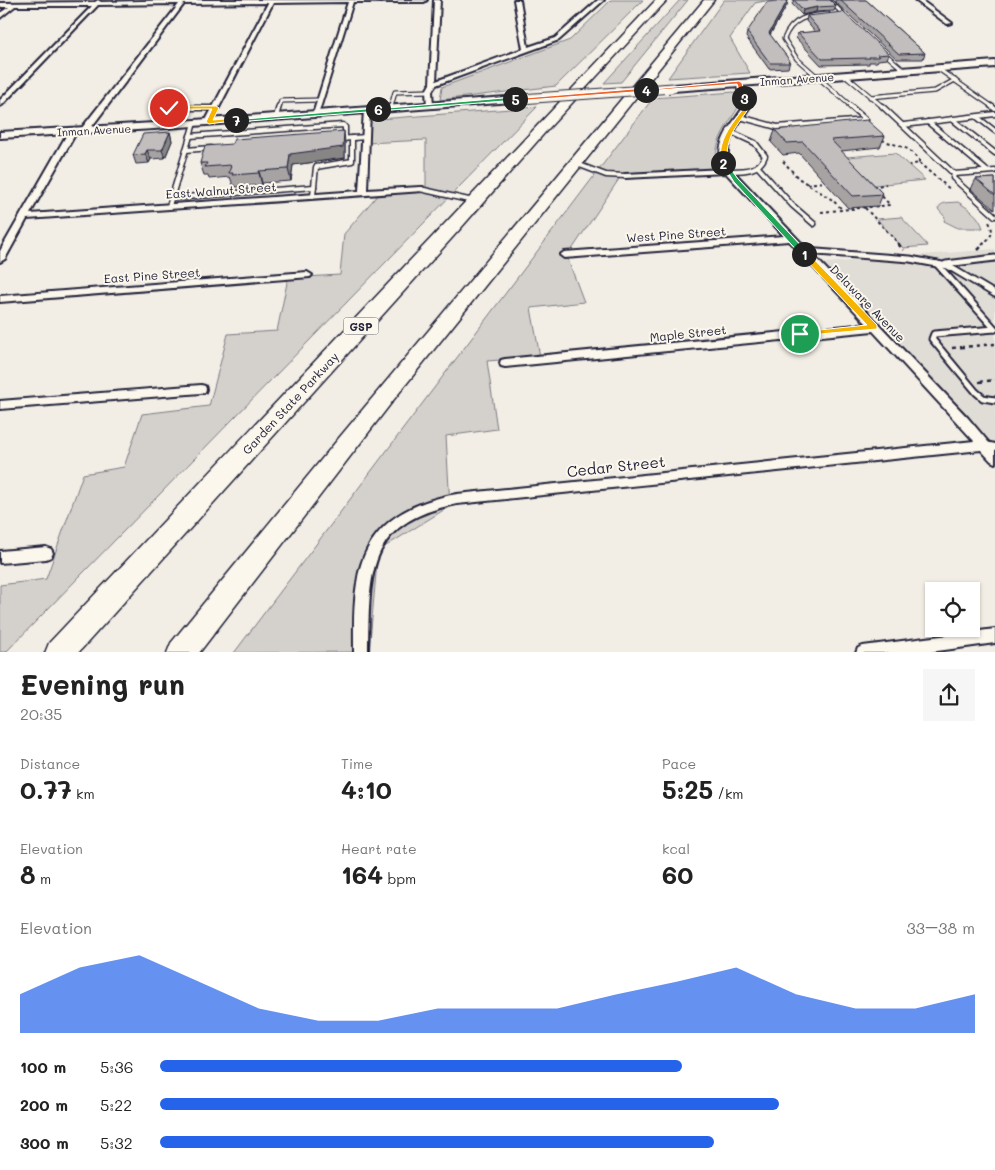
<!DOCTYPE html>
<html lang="en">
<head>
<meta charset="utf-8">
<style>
  :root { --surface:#fff; --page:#f6f6f6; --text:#222; --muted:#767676; --accent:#2563eb }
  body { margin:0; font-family:Mali,sans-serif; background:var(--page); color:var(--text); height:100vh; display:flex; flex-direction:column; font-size:19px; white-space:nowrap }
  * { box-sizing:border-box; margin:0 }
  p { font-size:16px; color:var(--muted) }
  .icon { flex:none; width:28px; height:28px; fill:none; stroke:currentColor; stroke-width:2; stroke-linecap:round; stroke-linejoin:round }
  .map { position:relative; height:652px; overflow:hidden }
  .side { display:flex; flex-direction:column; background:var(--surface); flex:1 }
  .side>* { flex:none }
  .buttons { position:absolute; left:925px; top:582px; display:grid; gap:10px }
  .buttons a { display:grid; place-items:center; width:55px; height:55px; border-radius:0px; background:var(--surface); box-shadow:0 1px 4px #0004; font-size:25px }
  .pin { position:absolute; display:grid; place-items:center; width:42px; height:42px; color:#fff; margin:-21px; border:2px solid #fff; border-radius:50%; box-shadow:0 1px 5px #0007 }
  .km { position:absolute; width:25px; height:25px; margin:-12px; border-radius:50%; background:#222; color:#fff; font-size:14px; line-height:25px; text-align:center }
  .round { display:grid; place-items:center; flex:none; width:52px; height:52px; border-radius:0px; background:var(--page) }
  .summary { display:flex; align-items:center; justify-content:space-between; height:85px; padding:0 20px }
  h1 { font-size:28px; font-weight:800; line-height:38px }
  .figures { display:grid; grid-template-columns:repeat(3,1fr); gap:8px; height:85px; padding:5px 20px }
  .figures div { display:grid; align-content:center }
  .figures b { font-size:25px; font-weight:800 }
  .figures small { font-size:14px; font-weight:400 }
  .figures p { font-size:14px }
  .chart { height:140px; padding:10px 20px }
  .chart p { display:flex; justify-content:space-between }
  .chart svg { width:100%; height:90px; margin-top:5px; fill:var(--accent); opacity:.7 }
  ul { padding:0 20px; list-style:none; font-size:16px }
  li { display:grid; grid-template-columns:80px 60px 1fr; align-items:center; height:38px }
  li i { height:12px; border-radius:6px; background:var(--accent) }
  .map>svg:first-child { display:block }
</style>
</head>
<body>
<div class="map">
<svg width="995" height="653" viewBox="0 0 995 653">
  <rect width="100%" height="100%" fill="#f2eee5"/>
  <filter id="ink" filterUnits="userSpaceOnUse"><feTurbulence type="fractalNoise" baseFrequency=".02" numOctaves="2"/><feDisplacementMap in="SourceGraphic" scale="10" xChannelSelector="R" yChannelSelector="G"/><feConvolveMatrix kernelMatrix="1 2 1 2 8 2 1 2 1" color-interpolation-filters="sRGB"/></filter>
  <g filter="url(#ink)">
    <polygon fill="#e0dcd6" points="995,249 995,458 814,264"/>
    <g fill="#d4d1cc" stroke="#7b7a84">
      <polygon points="611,0 643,0 556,86 440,100 442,87 570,40"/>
      <polygon points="680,0 688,0 621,82 604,83"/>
      <polygon points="724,0 770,0 755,3 730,38 750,73 668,78"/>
      <path d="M734 92 739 106C726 128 712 143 717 170L621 176 567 257 584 302 531 308 540 357 487 361 497 429 446 436 450 506 378 551 369 652 234 653 653 98Z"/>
      <polygon points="537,107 6,652 0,652 0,585 46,579 83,474 124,467 142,414 209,406 228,334 277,331 288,278 340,275 344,234 380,192 426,189 426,140 366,143 366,120"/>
      <polygon points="895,153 925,180 874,185 847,157"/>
      <path d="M958 202C969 209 979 215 983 228H958L944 221 945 217 938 209C941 201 950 203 958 202Z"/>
      <polygon points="901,217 928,246 903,248 877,219"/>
    </g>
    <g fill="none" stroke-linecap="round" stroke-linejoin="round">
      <g stroke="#22223b" stroke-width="5.5">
        <g id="service-far3">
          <polyline points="831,2 843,14"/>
          <path d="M828 14C808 15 792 18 784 39L797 59 852 107"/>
          <polyline points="884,53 905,71"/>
          <polyline points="937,68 993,107"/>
          <polyline points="845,75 883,107"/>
          <polyline points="870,97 935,91 955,80"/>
          <polyline points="279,107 281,101 320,100"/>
          <polyline points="391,107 395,92 429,91"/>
        </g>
      </g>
      <g stroke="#22223b" stroke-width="7">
        <g id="service-far2">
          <polyline points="882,106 954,174 995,171"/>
          <polyline points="991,106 995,109"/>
          <polyline points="169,108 216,108"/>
          <polyline points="391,108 391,106"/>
          <polyline points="276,117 279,106"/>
          <polyline points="740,117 777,127 866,120 850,106"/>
          <polyline points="977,117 995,131"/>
          <polyline points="952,119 995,153"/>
          <polyline points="928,122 987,171"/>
          <polyline points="904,125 995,114"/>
          <polyline points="190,136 343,125 345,127 345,139"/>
          <polyline points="339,139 366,137"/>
          <polyline points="186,150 211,148"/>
          <polyline points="577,164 606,175 625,176"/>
          <polyline points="758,167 792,205 814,224"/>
          <path d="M728 171C743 171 759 172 765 156L755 143 729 131"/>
          <polyline points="954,174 953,178 995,216"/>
          <polyline points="420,189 473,201"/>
          <polyline points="313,196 316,167 352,161 352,138"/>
          <polyline points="172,198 314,187"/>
          <polyline points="169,206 194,123"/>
        </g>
      </g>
      <g stroke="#22223b" stroke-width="9">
        <g id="service-far1">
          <polyline points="804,251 910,259 948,266 995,294"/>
          <polyline points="937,264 995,329"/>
          <polyline points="946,264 995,258"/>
          <polyline points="995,329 934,334 932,339 976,392 983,398 995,400"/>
        </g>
      </g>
      <g stroke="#22223b" stroke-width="10">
        <polyline id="service" points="985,445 995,447"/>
      </g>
      <g stroke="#22223b" stroke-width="4">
        <g id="minor">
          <polygon points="98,0 101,2 182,0 427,0 424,2 353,2 318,115 313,114 348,2 273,3 211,123 205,122 268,3 184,4 87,133 84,133 80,131 81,129 179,4 98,5 2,105 0,106 0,100 92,6 15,6 0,18 0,13 9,7 0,7 0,3 95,2"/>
          <polygon points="434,0 440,0 436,81 523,49 514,0 520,0 528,47 555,38 598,0 604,0 559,40 436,85 432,91 433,106 430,108 427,106 426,91 430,84"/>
          <polygon points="915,0 921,0 952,23 947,24"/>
          <path d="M739 81 742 83 749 108C736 128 720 145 732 170L968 418 995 450V463L991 461 981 450 457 504C364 522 370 575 368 653H354C354 630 353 606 357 583 365 527 405 503 457 494L974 441 873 331 505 367 501 366 500 363 501 360 505 359 867 324 789 241 564 258 560 255 564 252 784 236 726 173 625 178 621 176 625 174 723 169C713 145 730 127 743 108L736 83Z"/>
          <polygon points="367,108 370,110 367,190 420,187 423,187 423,191 27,219 5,259 0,262 0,251 70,129 77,131 30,214 359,191 364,110"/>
          <polygon points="307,272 312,275 310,277 0,302 0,296"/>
          <polygon points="201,385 205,386 206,389 205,392 201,393 0,409 0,401"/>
          <polygon points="46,547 51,549 53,553 51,557 46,559 0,563 0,551"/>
          <polygon points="995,629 995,643 923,653 856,653 858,648 863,646"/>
        </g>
      </g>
      <g stroke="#22223b" stroke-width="4">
        <g id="secondary">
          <polygon points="995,61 995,67 673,91 668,88 673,85"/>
          <polygon points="521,96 526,99 525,101 154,129 0,138 0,132 154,123"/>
        </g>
      </g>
      <g stroke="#22223b" stroke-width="3">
        <g id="motorway">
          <polygon points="656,0 667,0 548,129 460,229 78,653 45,653 49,643"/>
          <polygon points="704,0 714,0 395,398 199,653 167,653 171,643 339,438"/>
        </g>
      </g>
      <g stroke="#22223b" stroke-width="2" stroke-dasharray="3 3" stroke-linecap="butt">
        <polyline points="882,140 908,149 919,160 919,163 909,165"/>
        <polyline points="783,161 798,178 831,199 842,209"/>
        <polyline points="919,163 951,190"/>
        <polyline points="807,184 825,182"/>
        <polyline points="873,187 886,184"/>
        <polyline points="865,208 900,245"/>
        <polyline points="821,212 890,205 880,194"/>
        <path d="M982 245C991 237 995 233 989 222"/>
      </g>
      <g stroke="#22223b" stroke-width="2.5" stroke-dasharray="4 4" stroke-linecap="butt">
        <polyline points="898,244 904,250"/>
        <polyline points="978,250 984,244"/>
        <polyline points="952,348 995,344"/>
        <polyline points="979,382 995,380"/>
      </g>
      <use href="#service-far3" stroke="#fbf7ec" stroke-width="3"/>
      <use href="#service-far2" stroke="#fbf7ec" stroke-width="4"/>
      <use href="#service-far1" stroke="#fbf7ec" stroke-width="5"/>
      <use href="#service" stroke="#fbf7ec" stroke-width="6"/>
      <use href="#minor" fill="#fbf7ec" fill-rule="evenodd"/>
      <use href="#secondary" fill="#fbf7ec" fill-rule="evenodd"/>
      <use href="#motorway" fill="#fbf7ec" fill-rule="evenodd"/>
      <g stroke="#22223b" stroke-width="11" stroke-linecap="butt">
        <polyline id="secondary-bridge" points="521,99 673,88"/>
      </g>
      <use href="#secondary-bridge" stroke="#fbf7ec" stroke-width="9"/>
    </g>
    <g fill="#a7a3a3" stroke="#22223b">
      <polygon points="788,0 787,5 770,35 790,61 788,68 769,69 746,37 747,32"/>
      <polygon points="794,0 830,0 836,6 834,11 816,12 802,15 792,4"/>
      <polygon points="835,0 866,0 925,53 923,59 897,59 835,2"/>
      <polygon points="807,16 889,54 887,59 878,60 877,62 869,62 869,64 821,65 796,38 798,33 815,32 806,21"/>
      <polygon points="775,130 885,136 880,147 841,151 883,194 878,206 848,208 799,153 783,155 771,142"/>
      <polygon points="170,132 172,141 165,158 151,159 149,163 136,164 133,155"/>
      <polygon points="345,143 345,158 293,165 291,181 262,183 262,185 236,187 235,185 233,185 230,177 209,179 208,175 204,175 200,163"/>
      <polygon points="995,178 995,210 971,189 976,179"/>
    </g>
    <g fill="#888585" stroke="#22223b">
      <polygon points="788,0 787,5 768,38 769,33"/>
      <polygon points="817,7 816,12 802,15 803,10"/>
      <polygon points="344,131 345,143 345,158 293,165 291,181 288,169 290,154"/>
      <polygon points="170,132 172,141 165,158 162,150"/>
      <polygon points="147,150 151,159 149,163 145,154"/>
      <polygon points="259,171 262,183 262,185 259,173"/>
    </g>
    <g fill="#c2bebe" stroke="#22223b">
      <polygon points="788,0 769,33 790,61 788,61 790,63 770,63 747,32 767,2"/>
      <polygon points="794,0 830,0 836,6 817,7 803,10"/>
      <polygon points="840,0 866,0 925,53 899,54"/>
      <polygon points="843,12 889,54 877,55 879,57 869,57 870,58 822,59 798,33 820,31 807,16"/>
      <polygon points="867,120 885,136 831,140 883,194 853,196 803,142 787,143 775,130"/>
      <polygon points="344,131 343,147 290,154 288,169 259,171 259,173 232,175 233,173 229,173 231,165 205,167 207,163 200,163 205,146 232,144 234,139"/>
      <polygon points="170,132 162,150 147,150 145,154 133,155 143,134"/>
      <polygon points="995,178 995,195 976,179"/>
    </g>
  </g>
  <polygon fill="#f5b400" stroke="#fff" points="802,252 807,252 877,325 877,329 797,336 796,334 800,332 867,325 802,256"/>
  <polygon fill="#22a559" stroke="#fff" points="721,161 725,161 738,179 807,252 807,256 802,256 734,182"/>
  <path fill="#f5b400" stroke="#fff" d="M744 96 747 98 749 108C733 131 728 134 726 163L721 164C717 141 731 125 744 108L742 98Z"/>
  <polygon fill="#f0652b" stroke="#fff" points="739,81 742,83 746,99 742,98 737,84 646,91 643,90"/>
  <polygon fill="#f0652b" stroke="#fff" points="646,88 647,91 515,101 512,99"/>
  <polygon fill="#22a559" stroke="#fff" points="515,97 517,100 378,111 376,109"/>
  <polygon fill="#22a559" stroke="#fff" points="378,108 380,111 236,122 233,120"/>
  <polygon fill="#f5b400" stroke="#fff" points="169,106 216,106 219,108 213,120 236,118 239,120 209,124 206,122 212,109 167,109"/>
  <g text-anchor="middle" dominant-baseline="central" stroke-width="4" stroke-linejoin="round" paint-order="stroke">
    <g font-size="11" fill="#22223b" stroke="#fbf7ec">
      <text transform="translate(797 79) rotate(-4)">Inman Avenue</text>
      <text transform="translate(94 130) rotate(-3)">Inman Avenue</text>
    </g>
    <rect fill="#fbf7ec" stroke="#636270" stroke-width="1" x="343.5" y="317.5" width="35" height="17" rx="4"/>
    <g font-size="11" font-weight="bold" fill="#22223b">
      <text x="361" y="326">GSP</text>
    </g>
    <g font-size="12" fill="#22223b" stroke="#fbf7ec">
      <text transform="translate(221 190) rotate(-4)">East Walnut Street</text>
      <text transform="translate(676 234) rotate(-4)">West Pine Street</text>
      <text transform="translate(152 275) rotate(-4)">East Pine Street</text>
      <text transform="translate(868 303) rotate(46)">Delaware Avenue</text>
      <text transform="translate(688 333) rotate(-6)">Maple Street</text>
      <text transform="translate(290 403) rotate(-47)">Garden State Parkway</text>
    </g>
    <g font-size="15" fill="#22223b" stroke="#fbf7ec">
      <text transform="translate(616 466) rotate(-6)">Cedar Street</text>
    </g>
  </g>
</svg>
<div class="buttons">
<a><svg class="icon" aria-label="locate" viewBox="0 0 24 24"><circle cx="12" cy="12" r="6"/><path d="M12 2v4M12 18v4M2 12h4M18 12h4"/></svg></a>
</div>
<div class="pin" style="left:800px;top:334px;background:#1e9e55"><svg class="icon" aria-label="arrive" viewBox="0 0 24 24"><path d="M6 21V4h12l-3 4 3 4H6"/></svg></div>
<div class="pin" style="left:169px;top:108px;background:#d93025"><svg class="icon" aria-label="check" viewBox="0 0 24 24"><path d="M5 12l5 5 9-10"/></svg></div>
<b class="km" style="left:804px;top:254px">1</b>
<b class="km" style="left:723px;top:163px">2</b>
<b class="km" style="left:744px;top:98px">3</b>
<b class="km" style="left:646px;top:90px">4</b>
<b class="km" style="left:515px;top:99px">5</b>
<b class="km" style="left:378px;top:109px">6</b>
<b class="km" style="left:236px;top:120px">7</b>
</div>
<section class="side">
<div class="summary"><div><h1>Evening run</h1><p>20:35</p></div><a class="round"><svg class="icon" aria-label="share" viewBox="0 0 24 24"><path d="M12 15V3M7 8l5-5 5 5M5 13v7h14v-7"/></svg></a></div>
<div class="figures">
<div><p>Distance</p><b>0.77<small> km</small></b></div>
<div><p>Time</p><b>4:10</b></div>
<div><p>Pace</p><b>5:25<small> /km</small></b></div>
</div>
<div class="figures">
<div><p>Elevation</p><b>8<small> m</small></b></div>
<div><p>Heart rate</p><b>164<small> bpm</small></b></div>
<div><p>kcal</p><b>60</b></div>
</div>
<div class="chart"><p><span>Elevation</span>33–38 m</p>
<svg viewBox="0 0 160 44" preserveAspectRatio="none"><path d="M0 44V25L10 12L20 6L30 19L40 32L50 38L60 38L70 32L80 32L90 32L100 25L110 19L120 12L130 25L140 32L150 32L160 25V44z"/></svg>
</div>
<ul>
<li><b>100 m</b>5:36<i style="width:64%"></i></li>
<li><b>200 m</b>5:22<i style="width:76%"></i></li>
<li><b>300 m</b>5:32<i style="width:68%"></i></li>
</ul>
</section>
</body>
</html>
